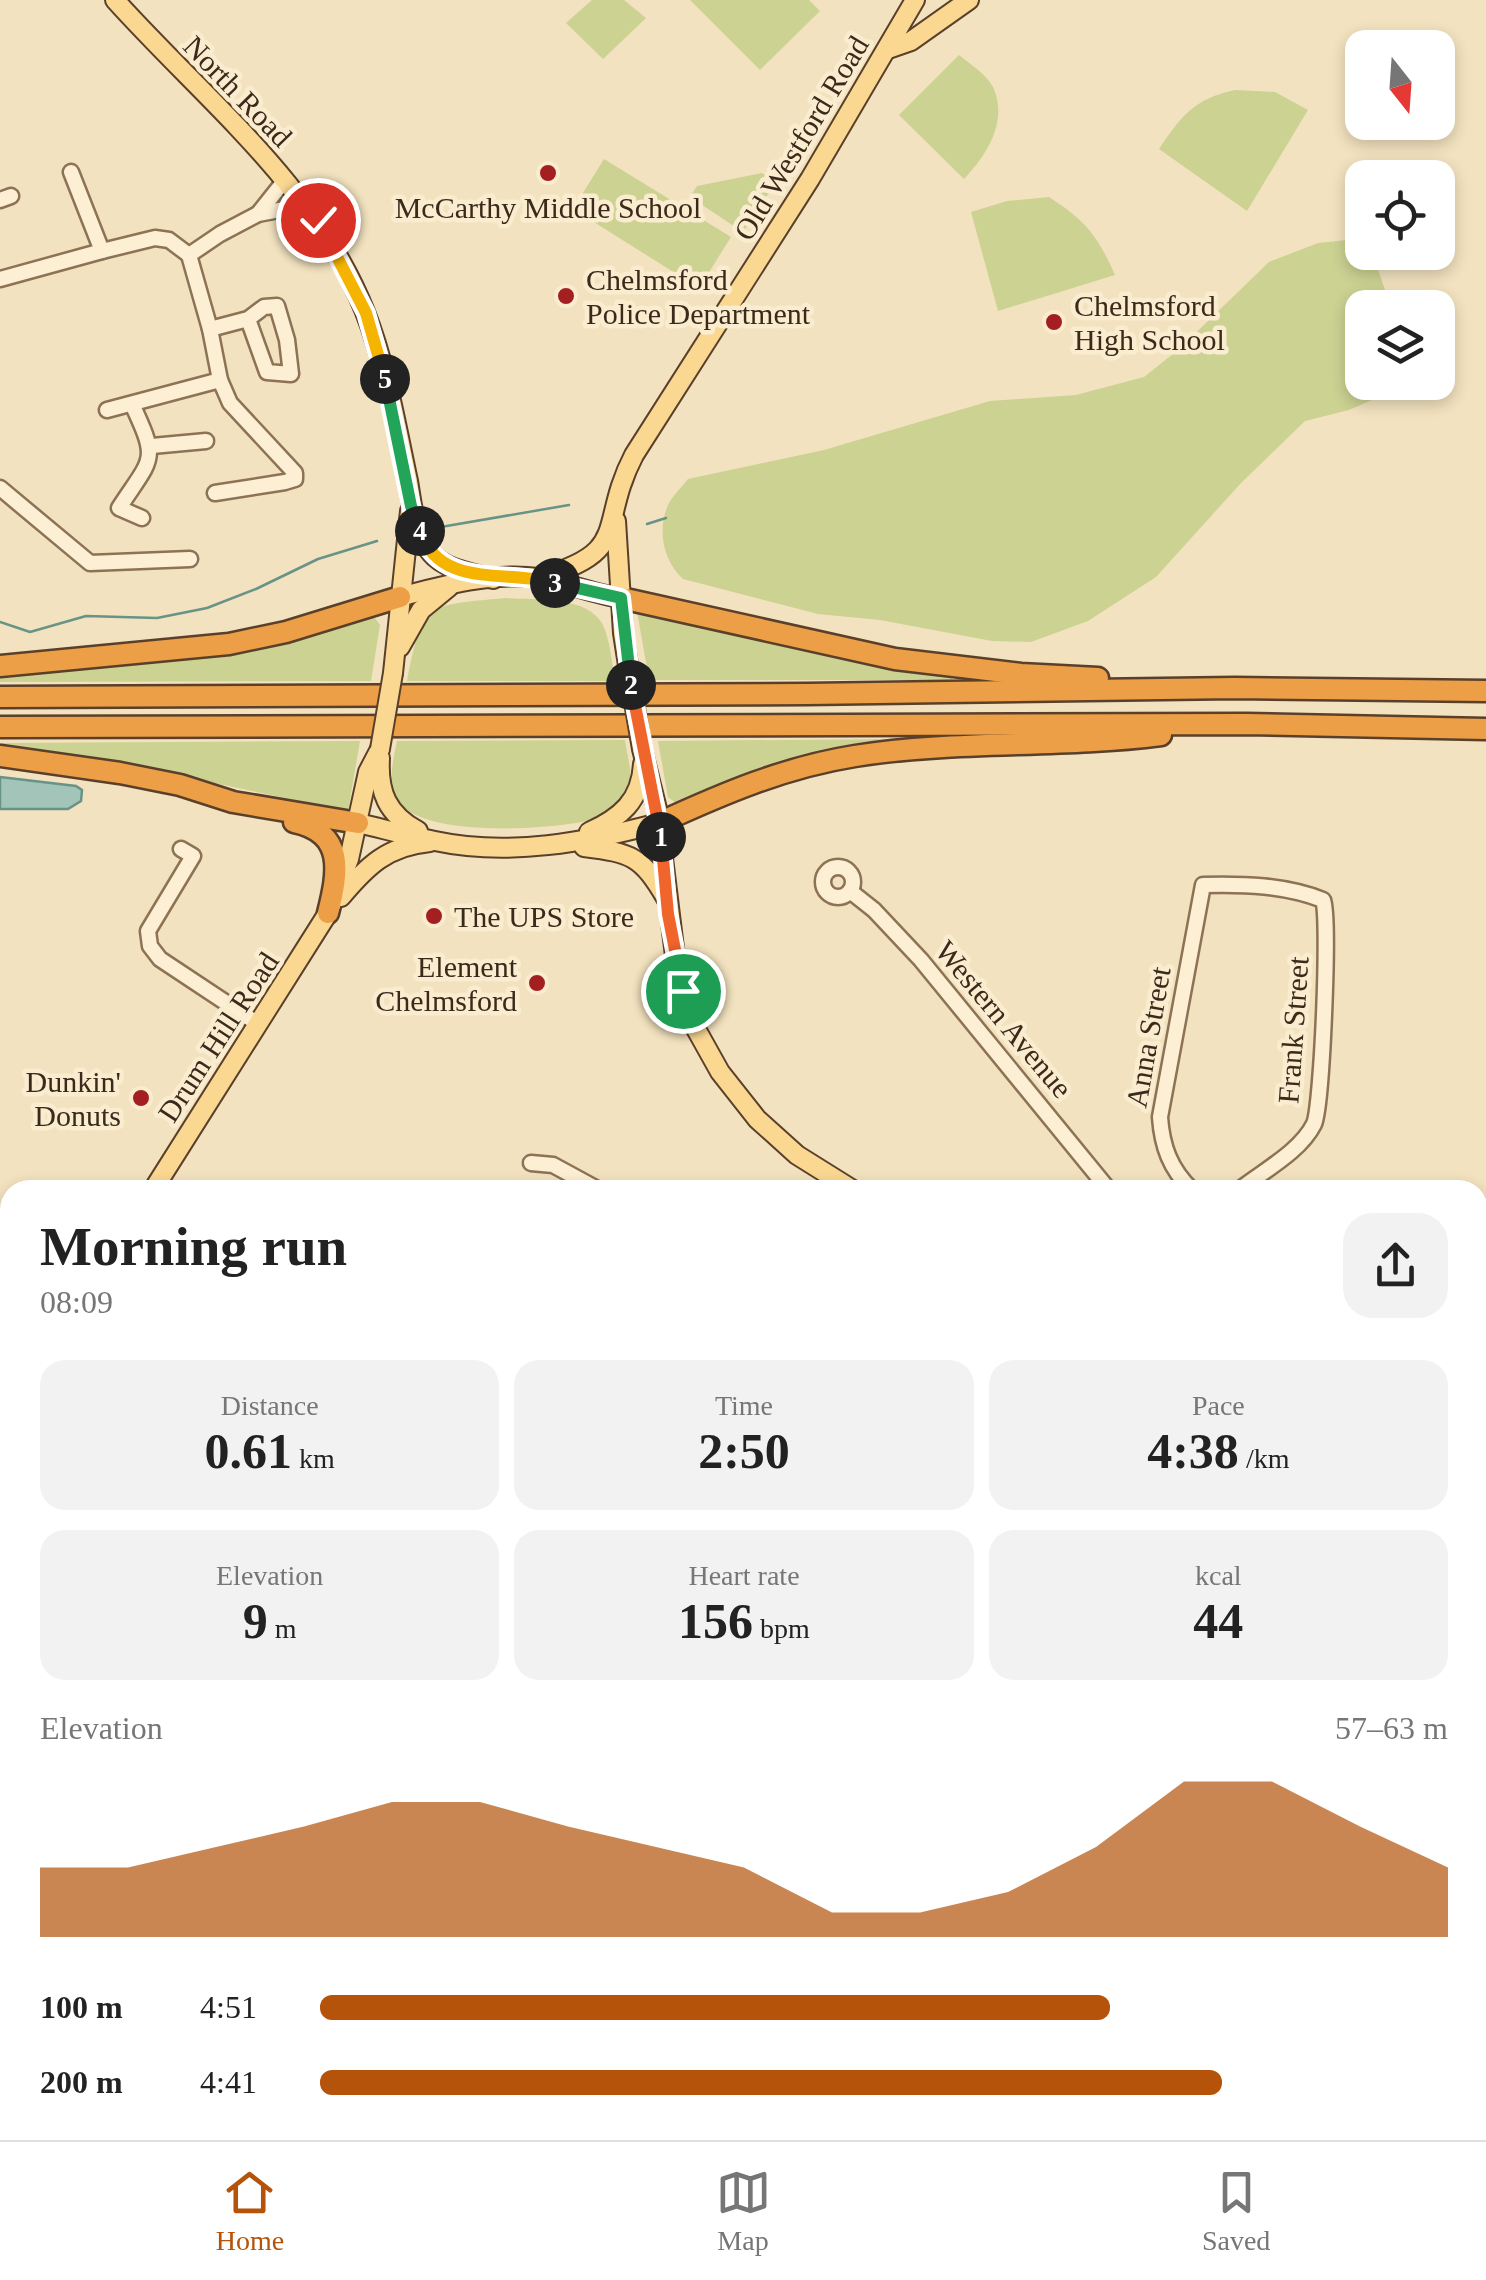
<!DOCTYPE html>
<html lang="en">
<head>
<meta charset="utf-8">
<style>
  :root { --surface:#fff; --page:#f2f2f2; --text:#222; --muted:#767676; --line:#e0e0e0; --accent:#b45309 }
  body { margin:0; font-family:Georgia,serif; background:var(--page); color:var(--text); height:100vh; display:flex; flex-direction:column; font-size:38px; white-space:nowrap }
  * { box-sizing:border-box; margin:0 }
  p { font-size:32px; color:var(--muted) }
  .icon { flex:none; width:55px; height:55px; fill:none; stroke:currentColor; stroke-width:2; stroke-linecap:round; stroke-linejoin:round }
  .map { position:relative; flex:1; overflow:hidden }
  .sheet { position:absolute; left:0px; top:1180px; width:1488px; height:960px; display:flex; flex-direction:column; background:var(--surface); border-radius:30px 30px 0 0; box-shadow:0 5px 15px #0003 }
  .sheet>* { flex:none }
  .needle { width:65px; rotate:163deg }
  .buttons { position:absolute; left:1345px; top:30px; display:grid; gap:20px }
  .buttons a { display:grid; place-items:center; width:110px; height:110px; border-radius:20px; background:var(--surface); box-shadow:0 5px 15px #0003; font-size:50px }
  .pin { position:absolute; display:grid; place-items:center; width:85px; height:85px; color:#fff; margin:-42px; border:5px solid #fff; border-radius:50%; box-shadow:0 2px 10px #0007 }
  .km { position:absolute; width:50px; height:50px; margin:-25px; border-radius:50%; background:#222; color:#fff; font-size:28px; line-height:50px; text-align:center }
  .round { display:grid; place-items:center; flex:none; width:105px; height:105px; border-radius:30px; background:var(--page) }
  .head { display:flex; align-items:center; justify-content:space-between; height:170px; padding:0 40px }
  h1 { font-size:55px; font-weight:800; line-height:75px }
  .figures { display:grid; grid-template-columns:repeat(3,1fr); gap:15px; height:170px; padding:10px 40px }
  .figures div { display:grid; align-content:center; border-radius:25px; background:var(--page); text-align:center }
  .figures b { font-size:50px; font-weight:800 }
  .figures small { font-size:28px; font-weight:400 }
  .figures p { font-size:28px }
  .chart { height:280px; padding:20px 40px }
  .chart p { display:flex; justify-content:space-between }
  .chart svg { width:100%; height:180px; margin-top:10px; fill:var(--accent); opacity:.7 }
  ul { padding:0 40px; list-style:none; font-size:32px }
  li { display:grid; grid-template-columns:160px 120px 1fr; align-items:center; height:75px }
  li i { height:25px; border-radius:12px; background:var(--accent) }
  .dock { display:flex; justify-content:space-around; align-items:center; height:140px; border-top:2px solid var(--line); background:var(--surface); font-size:28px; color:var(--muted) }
  .dock a { display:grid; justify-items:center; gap:5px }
  .dock .selected { color:var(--accent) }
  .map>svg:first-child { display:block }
</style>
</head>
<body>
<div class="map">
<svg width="1486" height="2140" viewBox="0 0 1486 2140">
  <rect width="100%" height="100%" fill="#f2e2bf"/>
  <g fill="#ccd292">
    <polygon points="592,0 624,0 646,18 603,59 566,23"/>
    <polygon points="690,0 809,0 820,11 760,70"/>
    <path d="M959 55C970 64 986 74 993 87 1009 121 986 156 964 179L899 115Z"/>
    <path d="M1235 90 1275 92 1308 110 1247 211 1159 149C1182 115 1194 99 1235 90Z"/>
    <polygon points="604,159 731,237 699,288 573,209"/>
    <polygon points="762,173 776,182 743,232 690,197 697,186"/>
    <path d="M1049 197C1086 221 1097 235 1115 275L998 311 971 212 1007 201Z"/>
    <path d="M1347 240 1362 249V252L1373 255 1385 290V307L1362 308V382L1401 383V387L1349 410 1305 421 1241 483 1156 577 1088 621 1031 642 992 641 880 620 818 614 683 579C663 561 657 530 668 505 672 496 682 487 688 479L824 450 990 401 1076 395 1144 377 1178 350 1269 262 1318 243Z"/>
    <path d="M505 598C533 600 588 595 603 625 610 640 612 664 615 681H407C423 600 426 606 505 598Z"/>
    <polygon points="637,611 858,660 953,675 952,680 649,680"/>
    <polygon points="369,617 375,618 380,625 371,681 0,682 0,674 307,636"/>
    <polygon points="1017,738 880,745 677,804 668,797 658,741"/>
    <path d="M625 740C627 756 635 779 627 794 622 803 608 815 599 818 559 830 423 839 398 801 387 782 393 761 397 741Z"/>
    <polygon points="360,741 348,811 132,766 0,748 0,743"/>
  </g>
  <g fill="#a3c4b9" stroke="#689387" stroke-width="2.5">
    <polygon points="0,777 76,786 82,790 81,801 68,809 0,809"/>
    <polygon points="329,2130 544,2130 542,2140 336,2140"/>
  </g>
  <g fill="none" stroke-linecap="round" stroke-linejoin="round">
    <g stroke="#689387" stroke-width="2.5">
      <polyline points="647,524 666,518"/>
      <polyline points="435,528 569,505"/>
      <polyline points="0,622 30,632 86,616 157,618 207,608 256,589 318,559 377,541"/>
    </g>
    <g stroke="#8d7255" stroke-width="19">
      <g id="minor">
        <polyline points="0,200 11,196"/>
        <polyline points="258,214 285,180"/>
        <polyline points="102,251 155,238 169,240 189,255 220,234 258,214 306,205"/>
        <polyline points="189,255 210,329 248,319 267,372 291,374 287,340 277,306 264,307 248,319"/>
        <polyline points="0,279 102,251 71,172"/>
        <path d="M132 404C159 462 153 456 119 508L142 518"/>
        <polyline points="107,410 220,380 210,329"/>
        <polyline points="152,446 206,441"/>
        <polyline points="0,488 90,563 190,559"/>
        <polyline points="215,493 285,482 295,479 295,473 230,403 220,380"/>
        <polyline points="181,849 193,856 148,931 150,946 160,959 258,1024"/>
        <circle cx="838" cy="882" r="15"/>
        <polyline points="850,891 874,910 921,960 1109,1190"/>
        <polyline points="531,1163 553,1165 599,1190"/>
        <path d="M1192 1190C1170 1169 1162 1146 1160 1117L1203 885C1244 884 1285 885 1323 900 1330 918 1322 1106 1314 1124 1300 1152 1263 1171 1239 1190"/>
        <polyline points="1486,1587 1479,1608 1486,1629"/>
        <polyline points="0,1895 10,1895"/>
        <polyline points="1478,1998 1486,1988"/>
        <path d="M1478 2020C1486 2031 1486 2041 1478 2052"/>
        <polyline points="635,2130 637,2140"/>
        <polyline points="1288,2130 1301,2140"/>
        <polyline points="1397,2140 1406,2130"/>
      </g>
    </g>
    <g stroke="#5a402a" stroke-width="22">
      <g id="major">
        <path d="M115 0C204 99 315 185 365 312 386 365 396 425 408 481 412 504 414 534 431 553 445 570 473 573 493 579"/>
        <polyline points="888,49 911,41 969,0"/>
        <polyline points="616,521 623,633 632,691"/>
        <path d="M538 578C633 552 597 526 634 455L810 179 915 0"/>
        <path d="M400 597C443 585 494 572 538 578 566 582 593 594 621 598"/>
        <polyline points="400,647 421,610 449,587"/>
        <polyline points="393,673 410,511"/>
        <polyline points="642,749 657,809 675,956 696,1029 720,1072 757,1119 797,1155 853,1190"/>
        <path d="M380 758C378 792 387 814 418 831"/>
        <path d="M358 823C384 829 409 836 435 841 509 857 587 842 659 823"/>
        <path d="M589 832C620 818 641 801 643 764"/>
        <path d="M584 847C632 853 641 856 666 898"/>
        <path d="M341 897C367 866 387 846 430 842"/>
        <polyline points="153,1190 328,913 349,859 368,772 380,749"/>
        <polyline points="0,1429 10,1413"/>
        <polyline points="1478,1561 1486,1566"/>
      </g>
    </g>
    <g stroke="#5a402a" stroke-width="25">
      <g id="highway">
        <polyline points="621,598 895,659 1021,674 1098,678"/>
        <polyline points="0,666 229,644 286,632 400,597"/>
        <polyline points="0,697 807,694 1235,688 1486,691"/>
        <polyline points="0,727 1247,724 1486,729"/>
        <polyline points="0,756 120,773 180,785 233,802 358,823"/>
        <path d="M294 822C346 833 338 873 328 913"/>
        <path d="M659 823C722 794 785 767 855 756 955 740 1060 748 1161 735"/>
      </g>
    </g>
    <use href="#minor" stroke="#fcefd3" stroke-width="14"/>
    <use href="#major" stroke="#fad892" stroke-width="18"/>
    <use href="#highway" stroke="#ec9f46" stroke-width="20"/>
    <g stroke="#5a402a" stroke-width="22" stroke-linecap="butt">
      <g id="major-bridge">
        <polyline points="632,691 642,749"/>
        <polyline points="380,749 393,673"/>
      </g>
    </g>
    <use href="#major-bridge" stroke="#fad892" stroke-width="18"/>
  </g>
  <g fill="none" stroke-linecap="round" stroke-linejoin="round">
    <g stroke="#fff" stroke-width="20">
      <polyline id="split-1" points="661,837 668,914 683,991"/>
    </g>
    <g stroke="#fff" stroke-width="20">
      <polyline id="split-2" points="631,685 661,837"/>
    </g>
    <g stroke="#fff" stroke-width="20">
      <polyline id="split-3" points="555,583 621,598 631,685"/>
    </g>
    <g stroke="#fff" stroke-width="20">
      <path id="split-4" d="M420 531C440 590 508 569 555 583"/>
    </g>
    <g stroke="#fff" stroke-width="20">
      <polyline id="split-5" points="385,379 411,506 420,531"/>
    </g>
    <g stroke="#fff" stroke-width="20">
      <polyline id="split-6" points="318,220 366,313 385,379"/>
    </g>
    <use href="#split-1" stroke="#f0652b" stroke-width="12"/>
    <use href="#split-2" stroke="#f0652b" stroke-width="12"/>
    <use href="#split-3" stroke="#22a559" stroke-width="12"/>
    <use href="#split-4" stroke="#f5b400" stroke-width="12"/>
    <use href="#split-5" stroke="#22a559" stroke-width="12"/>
    <use href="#split-6" stroke="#f5b400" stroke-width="12"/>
  </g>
  <g fill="#a31f22" stroke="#f9eccf" stroke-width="4">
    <circle cx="548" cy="173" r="10"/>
    <circle cx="566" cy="296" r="10"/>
    <circle cx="1054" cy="322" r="10"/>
    <circle cx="434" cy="916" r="10"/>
    <circle cx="537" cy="983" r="10"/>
    <circle cx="141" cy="1098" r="10"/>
  </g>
  <g text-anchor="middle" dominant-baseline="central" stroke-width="9" stroke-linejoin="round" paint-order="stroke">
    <g font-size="30" fill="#3b2a1b" stroke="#f9eccf">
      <text transform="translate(238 91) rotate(46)">North Road</text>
      <text transform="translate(801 138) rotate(-59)">Old Westford Road</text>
      <text transform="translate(1004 1019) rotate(50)">Western Avenue</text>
      <text transform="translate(1293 1030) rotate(-86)">Frank Street</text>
      <text transform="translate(218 1037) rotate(-57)">Drum Hill Road</text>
      <text transform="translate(1148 1037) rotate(-80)">Anna Street</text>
    </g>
    <g font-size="30" fill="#3b2a1b" stroke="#f9eccf" text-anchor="start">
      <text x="548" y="207" text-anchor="middle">McCarthy Middle School</text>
      <text x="586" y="279">Chelmsford<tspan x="586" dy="34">Police Department</tspan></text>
      <text x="1074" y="305">Chelmsford<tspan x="1074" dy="34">High School</tspan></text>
      <text x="454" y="916">The UPS Store</text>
      <text x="517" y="966" text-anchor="end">Element<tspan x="517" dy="34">Chelmsford</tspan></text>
      <text x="121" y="1081" text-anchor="end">Dunkin'<tspan x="121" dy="34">Donuts</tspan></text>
    </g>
  </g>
</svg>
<div class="buttons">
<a><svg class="needle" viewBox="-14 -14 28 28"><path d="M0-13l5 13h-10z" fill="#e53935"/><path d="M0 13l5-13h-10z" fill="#767676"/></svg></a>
<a><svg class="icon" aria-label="locate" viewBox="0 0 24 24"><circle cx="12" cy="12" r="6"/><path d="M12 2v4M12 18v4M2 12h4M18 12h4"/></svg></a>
<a><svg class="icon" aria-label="layers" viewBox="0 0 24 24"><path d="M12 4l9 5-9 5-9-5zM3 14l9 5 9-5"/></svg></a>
</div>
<div class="pin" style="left:683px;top:991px;background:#1e9e55"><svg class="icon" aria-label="arrive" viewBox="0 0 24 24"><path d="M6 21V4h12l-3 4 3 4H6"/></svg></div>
<div class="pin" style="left:318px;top:220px;background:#d93025"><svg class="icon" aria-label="check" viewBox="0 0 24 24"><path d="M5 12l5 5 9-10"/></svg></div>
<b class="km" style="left:661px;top:837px">1</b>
<b class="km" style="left:631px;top:685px">2</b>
<b class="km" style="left:555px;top:583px">3</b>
<b class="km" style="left:420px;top:531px">4</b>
<b class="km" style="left:385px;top:379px">5</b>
<section class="sheet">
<div class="head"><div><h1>Morning run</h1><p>08:09</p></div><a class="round"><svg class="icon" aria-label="share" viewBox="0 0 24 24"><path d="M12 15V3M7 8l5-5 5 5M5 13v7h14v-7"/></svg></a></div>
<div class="figures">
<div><p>Distance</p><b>0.61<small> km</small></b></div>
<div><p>Time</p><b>2:50</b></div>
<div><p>Pace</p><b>4:38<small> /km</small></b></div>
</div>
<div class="figures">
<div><p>Elevation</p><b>9<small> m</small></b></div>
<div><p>Heart rate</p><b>156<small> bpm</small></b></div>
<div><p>kcal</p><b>44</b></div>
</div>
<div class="chart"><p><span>Elevation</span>57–63 m</p>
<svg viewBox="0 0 160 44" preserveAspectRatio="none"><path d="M0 44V27L10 27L20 22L30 17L40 11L50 11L60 17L70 22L80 27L90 38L100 38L110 33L120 22L130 6L140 6L150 17L160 27V44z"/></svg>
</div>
<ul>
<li><b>100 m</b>4:51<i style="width:70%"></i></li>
<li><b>200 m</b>4:41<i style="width:80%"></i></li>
</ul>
</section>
</div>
<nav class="dock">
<a class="selected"><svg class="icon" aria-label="home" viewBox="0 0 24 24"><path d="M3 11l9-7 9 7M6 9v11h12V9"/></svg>Home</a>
<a><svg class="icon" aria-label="map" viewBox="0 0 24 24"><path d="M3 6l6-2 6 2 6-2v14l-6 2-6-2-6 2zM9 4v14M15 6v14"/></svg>Map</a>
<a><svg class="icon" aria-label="saved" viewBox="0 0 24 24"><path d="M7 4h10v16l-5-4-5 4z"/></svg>Saved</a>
</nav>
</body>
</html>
